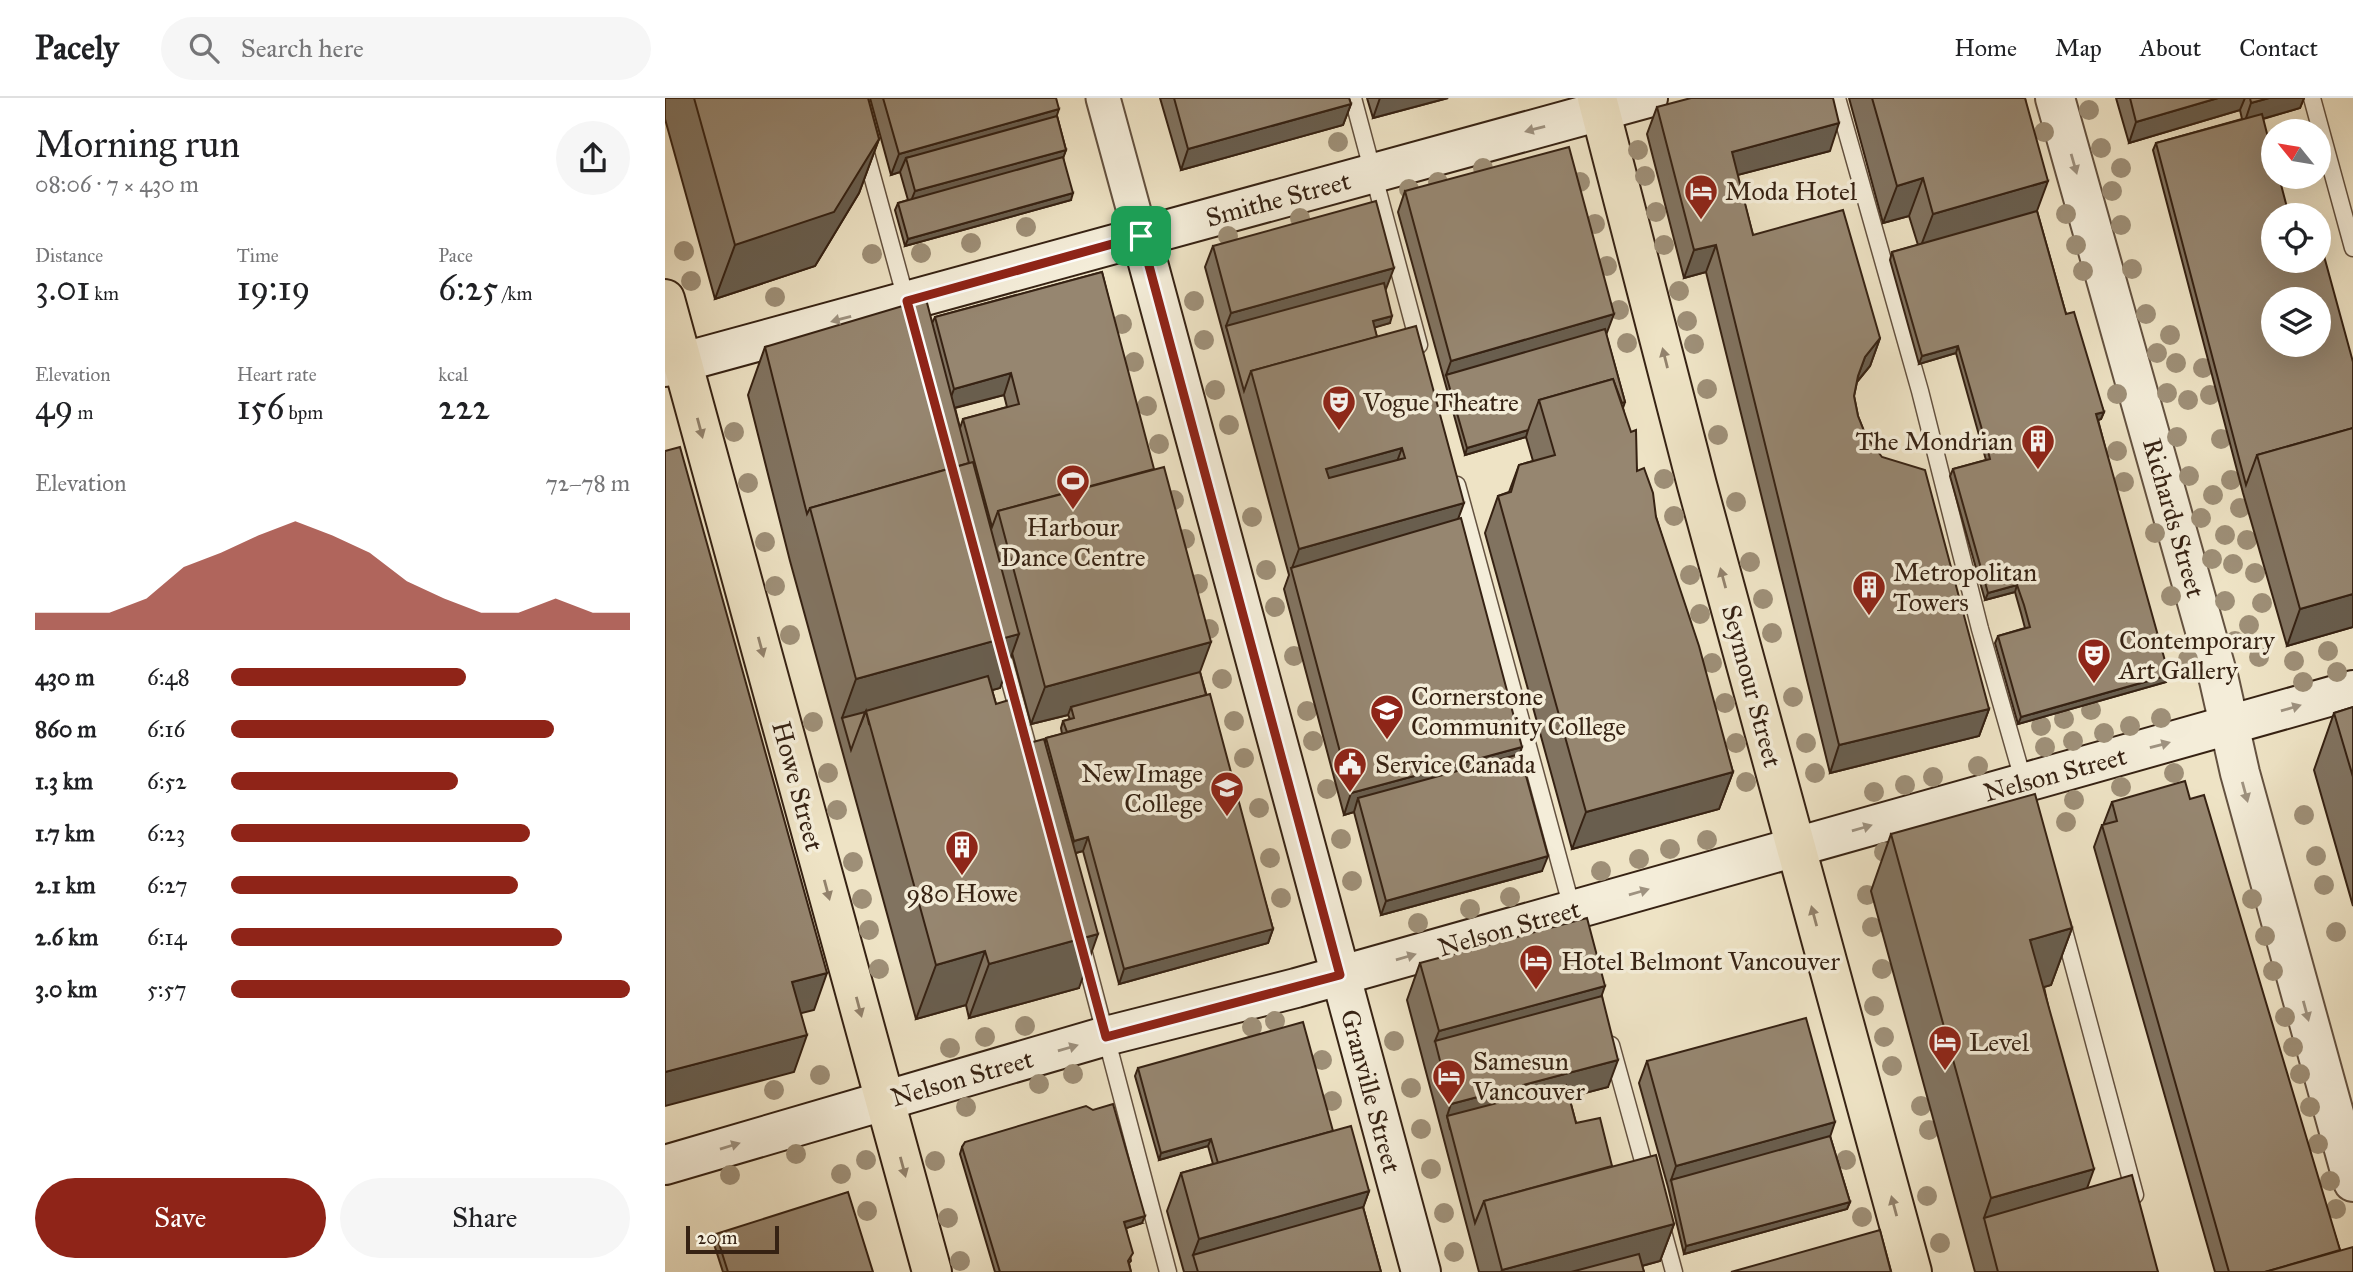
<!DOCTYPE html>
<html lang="en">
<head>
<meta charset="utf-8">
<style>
  :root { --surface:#fff; --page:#f6f6f6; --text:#202124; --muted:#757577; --line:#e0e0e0; --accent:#8f2418 }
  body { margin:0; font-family:"IM FELL Great Primer",serif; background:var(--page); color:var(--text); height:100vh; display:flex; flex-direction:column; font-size:26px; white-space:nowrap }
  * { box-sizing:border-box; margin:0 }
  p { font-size:23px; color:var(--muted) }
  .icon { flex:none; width:38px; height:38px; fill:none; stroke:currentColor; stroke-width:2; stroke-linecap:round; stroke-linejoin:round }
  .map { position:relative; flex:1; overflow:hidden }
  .side { display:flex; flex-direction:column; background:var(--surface); width:665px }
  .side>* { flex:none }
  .needle { width:46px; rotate:300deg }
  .fabs { position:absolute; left:1596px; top:21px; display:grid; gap:14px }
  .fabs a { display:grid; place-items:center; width:70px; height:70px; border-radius:50%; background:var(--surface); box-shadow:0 7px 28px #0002; font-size:35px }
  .scale { position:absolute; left:21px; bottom:18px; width:93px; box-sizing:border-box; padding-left:7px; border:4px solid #362213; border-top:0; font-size:19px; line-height:24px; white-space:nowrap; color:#362213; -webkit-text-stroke:5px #f4edd9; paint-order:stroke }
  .pin { position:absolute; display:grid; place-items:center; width:60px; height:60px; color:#fff; margin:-30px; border-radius:14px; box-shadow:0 4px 10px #0006 }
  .round { display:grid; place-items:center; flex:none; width:74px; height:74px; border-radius:37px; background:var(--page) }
  .headline { display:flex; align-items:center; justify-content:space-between; height:119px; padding:0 35px }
  h1 { font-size:38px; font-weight:600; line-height:52px }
  .figures { display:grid; grid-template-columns:repeat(3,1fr); gap:10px; height:119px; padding:7px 35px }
  .figures div { display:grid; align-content:center }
  .figures b { font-size:35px; font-weight:600 }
  .figures small { font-size:19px; font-weight:400 }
  .figures p { font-size:19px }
  .chart { height:196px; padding:14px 35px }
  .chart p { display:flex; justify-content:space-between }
  .chart svg { width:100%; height:126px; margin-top:7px; fill:var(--accent); opacity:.7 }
  .primary-button { display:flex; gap:14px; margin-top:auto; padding:14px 35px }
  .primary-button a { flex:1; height:80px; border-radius:42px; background:var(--accent); color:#fff; font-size:28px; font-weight:600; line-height:80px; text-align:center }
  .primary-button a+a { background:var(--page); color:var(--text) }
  ul { padding:0 35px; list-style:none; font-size:23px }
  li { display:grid; grid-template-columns:112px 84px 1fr; align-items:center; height:52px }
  li i { height:18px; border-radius:9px; background:var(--accent) }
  header { display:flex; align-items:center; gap:42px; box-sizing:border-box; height:98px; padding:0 35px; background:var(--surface); border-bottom:2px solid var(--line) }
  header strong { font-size:33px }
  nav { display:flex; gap:38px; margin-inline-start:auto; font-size:24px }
  .search { width:490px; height:63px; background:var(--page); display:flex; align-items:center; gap:18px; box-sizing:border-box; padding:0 24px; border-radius:38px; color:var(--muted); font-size:26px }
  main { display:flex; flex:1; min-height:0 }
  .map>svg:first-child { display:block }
</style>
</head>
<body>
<header>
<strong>Pacely</strong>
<div class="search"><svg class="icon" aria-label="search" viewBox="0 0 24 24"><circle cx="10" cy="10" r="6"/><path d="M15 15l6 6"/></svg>Search here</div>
<nav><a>Home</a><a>Map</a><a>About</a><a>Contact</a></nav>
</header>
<main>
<section class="side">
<div class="headline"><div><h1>Morning run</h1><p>08:06 · 7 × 430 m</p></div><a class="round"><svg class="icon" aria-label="share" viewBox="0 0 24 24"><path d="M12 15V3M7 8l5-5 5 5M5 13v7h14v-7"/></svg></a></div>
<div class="figures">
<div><p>Distance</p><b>3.01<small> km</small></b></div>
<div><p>Time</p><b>19:19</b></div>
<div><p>Pace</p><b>6:25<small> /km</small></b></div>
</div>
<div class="figures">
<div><p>Elevation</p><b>49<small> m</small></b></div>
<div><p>Heart rate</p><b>156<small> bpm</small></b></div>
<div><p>kcal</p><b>222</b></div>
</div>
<div class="chart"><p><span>Elevation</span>72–78 m</p>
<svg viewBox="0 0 160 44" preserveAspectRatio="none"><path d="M0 44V38L10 38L20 38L30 33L40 22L50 17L60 11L70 6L80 11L90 17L100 27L110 33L120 38L130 38L140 33L150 38L160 38V44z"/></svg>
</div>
<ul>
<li><b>430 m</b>6:48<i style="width:59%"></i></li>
<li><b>860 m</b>6:16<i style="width:81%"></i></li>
<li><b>1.3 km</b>6:52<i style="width:57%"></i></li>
<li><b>1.7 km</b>6:23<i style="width:75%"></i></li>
<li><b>2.1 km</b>6:27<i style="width:72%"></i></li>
<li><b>2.6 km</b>6:14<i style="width:83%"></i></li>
<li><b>3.0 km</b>5:57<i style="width:100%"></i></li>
</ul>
<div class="primary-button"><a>Save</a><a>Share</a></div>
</section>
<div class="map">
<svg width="1688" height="1174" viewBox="0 0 1688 1174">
  <rect width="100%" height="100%" fill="#eee3c5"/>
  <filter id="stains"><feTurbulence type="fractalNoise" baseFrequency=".00286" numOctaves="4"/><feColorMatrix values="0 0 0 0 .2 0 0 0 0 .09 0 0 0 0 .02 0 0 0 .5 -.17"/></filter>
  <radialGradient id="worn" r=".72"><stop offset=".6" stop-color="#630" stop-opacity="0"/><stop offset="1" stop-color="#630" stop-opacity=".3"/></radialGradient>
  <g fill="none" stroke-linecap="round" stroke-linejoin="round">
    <g stroke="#645240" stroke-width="19">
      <g id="service">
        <polyline points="688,0 754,247"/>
        <polyline points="1172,0 1255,293 1315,531 1359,685"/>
        <polyline points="1647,0 1688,150"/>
        <polyline points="199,48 242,205"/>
        <polyline points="792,387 908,814"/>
        <polyline points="336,551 367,664"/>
        <polyline points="1397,825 1470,1097"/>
        <polyline points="417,848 503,1174"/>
        <polyline points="946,947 983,1081"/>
        <polyline points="996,1126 1009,1174"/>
      </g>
    </g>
    <g stroke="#645240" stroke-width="37">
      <polyline id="minor" points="438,0 476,139"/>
    </g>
    <g stroke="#645240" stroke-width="42">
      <polyline id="tertiary" points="1390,0 1554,582 1575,675 1688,1084"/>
    </g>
    <g stroke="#362213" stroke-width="42">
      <g id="secondary">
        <polyline points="476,139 756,1174"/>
        <polyline points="0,269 983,0"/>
        <polyline points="0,1067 441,938 631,890 1688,592"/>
      </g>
    </g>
    <g stroke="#362213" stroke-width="42">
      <g id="trunk">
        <polyline points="932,0 1032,387 1247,1174"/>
        <polyline points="0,201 267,1174"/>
      </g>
    </g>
    <use href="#service" stroke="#f4edd9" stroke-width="16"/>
    <use href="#minor" stroke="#f4edd9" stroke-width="33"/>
    <use href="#tertiary" stroke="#f4edd9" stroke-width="38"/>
    <use href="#secondary" stroke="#f4edd9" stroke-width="38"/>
    <use href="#trunk" stroke="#eee3c5" stroke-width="38"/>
  </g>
  <g fill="#9e8f77">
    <circle cx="1424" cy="12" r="10"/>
    <circle cx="1379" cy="34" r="10"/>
    <circle cx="673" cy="44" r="10"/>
    <circle cx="1436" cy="50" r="10"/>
    <circle cx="973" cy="52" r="10"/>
    <circle cx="818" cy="70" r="10"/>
    <circle cx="1456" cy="70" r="10"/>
    <circle cx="980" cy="78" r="10"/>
    <circle cx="773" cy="84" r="10"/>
    <circle cx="915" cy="84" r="10"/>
    <circle cx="744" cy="91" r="10"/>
    <circle cx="1447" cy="93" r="10"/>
    <circle cx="991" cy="114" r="10"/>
    <circle cx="1401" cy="116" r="10"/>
    <circle cx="635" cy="120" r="10"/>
    <circle cx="930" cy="126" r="10"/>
    <circle cx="1456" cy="127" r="10"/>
    <circle cx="361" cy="129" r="10"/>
    <circle cx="563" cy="138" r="10"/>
    <circle cx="306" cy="145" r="10"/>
    <circle cx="999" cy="147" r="10"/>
    <circle cx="1411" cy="147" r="10"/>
    <circle cx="19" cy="153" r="10"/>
    <circle cx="256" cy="155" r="10"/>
    <circle cx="207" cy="156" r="10"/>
    <circle cx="942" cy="168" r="10"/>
    <circle cx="1467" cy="171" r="10"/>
    <circle cx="1418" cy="173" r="10"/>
    <circle cx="26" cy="183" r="10"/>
    <circle cx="1014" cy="193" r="10"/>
    <circle cx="110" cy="199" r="10"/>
    <circle cx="529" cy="203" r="10"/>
    <circle cx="954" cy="212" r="10"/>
    <circle cx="1481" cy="216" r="10"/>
    <circle cx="1022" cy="223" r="10"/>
    <circle cx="457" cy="226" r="10"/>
    <circle cx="1505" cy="237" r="10"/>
    <circle cx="539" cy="242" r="10"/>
    <circle cx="962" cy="245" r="10"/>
    <circle cx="1029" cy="246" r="10"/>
    <circle cx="1492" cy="255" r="10"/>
    <circle cx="469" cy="264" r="10"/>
    <circle cx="1511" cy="265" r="10"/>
    <circle cx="1538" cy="270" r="10"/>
    <circle cx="1042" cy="291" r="10"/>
    <circle cx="550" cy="292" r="10"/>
    <circle cx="1502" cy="295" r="10"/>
    <circle cx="1452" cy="296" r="10"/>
    <circle cx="1545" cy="297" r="10"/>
    <circle cx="1523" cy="302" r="10"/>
    <circle cx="482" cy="308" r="10"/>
    <circle cx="564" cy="327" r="10"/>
    <circle cx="69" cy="334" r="10"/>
    <circle cx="1053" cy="337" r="10"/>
    <circle cx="1512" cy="339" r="10"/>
    <circle cx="1556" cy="341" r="10"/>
    <circle cx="494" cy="346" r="10"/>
    <circle cx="1452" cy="353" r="10"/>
    <circle cx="1524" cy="378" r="10"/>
    <circle cx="999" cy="381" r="10"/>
    <circle cx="1566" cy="382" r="10"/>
    <circle cx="1459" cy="384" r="10"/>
    <circle cx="83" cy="385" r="10"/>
    <circle cx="1548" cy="397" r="10"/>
    <circle cx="509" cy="402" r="10"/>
    <circle cx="1071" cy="404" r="10"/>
    <circle cx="1575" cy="410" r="10"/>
    <circle cx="1009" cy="418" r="10"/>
    <circle cx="587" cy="419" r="10"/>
    <circle cx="1536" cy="420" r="10"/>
    <circle cx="1490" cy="435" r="10"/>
    <circle cx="1560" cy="437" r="10"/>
    <circle cx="520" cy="441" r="10"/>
    <circle cx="1582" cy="442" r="10"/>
    <circle cx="100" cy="444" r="10"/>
    <circle cx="1547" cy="461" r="10"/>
    <circle cx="1085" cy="464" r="10"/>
    <circle cx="1568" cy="466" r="10"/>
    <circle cx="601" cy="472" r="10"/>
    <circle cx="1590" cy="475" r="10"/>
    <circle cx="1025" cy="477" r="10"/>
    <circle cx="533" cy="486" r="10"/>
    <circle cx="110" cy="488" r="10"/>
    <circle cx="1506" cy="498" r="10"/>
    <circle cx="1098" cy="501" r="10"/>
    <circle cx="1560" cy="503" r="10"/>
    <circle cx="1597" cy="505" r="10"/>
    <circle cx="610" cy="509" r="10"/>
    <circle cx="1035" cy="516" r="10"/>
    <circle cx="1584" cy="527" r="10"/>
    <circle cx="544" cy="531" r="10"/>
    <circle cx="1107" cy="535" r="10"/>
    <circle cx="125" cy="537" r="10"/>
    <circle cx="1570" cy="543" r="10"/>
    <circle cx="1663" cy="553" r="10"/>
    <circle cx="629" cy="558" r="10"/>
    <circle cx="1594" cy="559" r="10"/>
    <circle cx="1523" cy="561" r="10"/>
    <circle cx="1629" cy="563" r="10"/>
    <circle cx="1047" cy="565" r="10"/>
    <circle cx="1672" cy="574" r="10"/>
    <circle cx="557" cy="581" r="10"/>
    <circle cx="1638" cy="584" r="10"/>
    <circle cx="1128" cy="599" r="10"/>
    <circle cx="1060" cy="605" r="10"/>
    <circle cx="1426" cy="612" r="10"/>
    <circle cx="642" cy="613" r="10"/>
    <circle cx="1496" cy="620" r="10"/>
    <circle cx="1399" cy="621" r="10"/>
    <circle cx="569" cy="623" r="10"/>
    <circle cx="148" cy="624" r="10"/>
    <circle cx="1376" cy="628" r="10"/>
    <circle cx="1465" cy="628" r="10"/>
    <circle cx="1439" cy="635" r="10"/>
    <circle cx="648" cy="643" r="10"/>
    <circle cx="1408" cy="643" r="10"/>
    <circle cx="1071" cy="645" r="10"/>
    <circle cx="1141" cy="645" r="10"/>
    <circle cx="1380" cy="649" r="10"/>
    <circle cx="579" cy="660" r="10"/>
    <circle cx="1313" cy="668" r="10"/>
    <circle cx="163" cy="675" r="10"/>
    <circle cx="1150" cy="675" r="10"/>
    <circle cx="1509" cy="675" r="10"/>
    <circle cx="1268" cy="679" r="10"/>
    <circle cx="1081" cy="684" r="10"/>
    <circle cx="1240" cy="687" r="10"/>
    <circle cx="1456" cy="689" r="10"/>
    <circle cx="662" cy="691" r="10"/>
    <circle cx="1209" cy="694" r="10"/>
    <circle cx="1409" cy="702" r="10"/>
    <circle cx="594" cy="710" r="10"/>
    <circle cx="172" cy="712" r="10"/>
    <circle cx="1639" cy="717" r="10"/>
    <circle cx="1401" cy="724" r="10"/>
    <circle cx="676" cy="741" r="10"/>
    <circle cx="1042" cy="742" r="10"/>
    <circle cx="1005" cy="751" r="10"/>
    <circle cx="1219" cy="754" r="10"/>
    <circle cx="1651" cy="758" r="10"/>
    <circle cx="605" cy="760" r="10"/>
    <circle cx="974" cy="761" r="10"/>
    <circle cx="188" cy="764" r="10"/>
    <circle cx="936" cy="773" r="10"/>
    <circle cx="687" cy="783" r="10"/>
    <circle cx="1659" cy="787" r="10"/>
    <circle cx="1202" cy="797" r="10"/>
    <circle cx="845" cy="799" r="10"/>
    <circle cx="616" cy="800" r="10"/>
    <circle cx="197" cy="801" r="10"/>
    <circle cx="1587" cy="801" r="10"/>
    <circle cx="805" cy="811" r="10"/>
    <circle cx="753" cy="825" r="10"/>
    <circle cx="1207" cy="829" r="10"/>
    <circle cx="204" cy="832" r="10"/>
    <circle cx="1671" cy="834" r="10"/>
    <circle cx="1600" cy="838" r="10"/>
    <circle cx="214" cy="871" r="10"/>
    <circle cx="1217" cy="871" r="10"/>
    <circle cx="1608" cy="873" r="10"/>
    <circle cx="1209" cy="908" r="10"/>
    <circle cx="1620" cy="919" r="10"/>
    <circle cx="610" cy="923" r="10"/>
    <circle cx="360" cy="928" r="10"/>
    <circle cx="587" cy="929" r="10"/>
    <circle cx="320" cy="939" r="10"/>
    <circle cx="1219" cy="939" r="10"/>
    <circle cx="729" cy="943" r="10"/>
    <circle cx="1628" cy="949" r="10"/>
    <circle cx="285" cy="950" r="10"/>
    <circle cx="657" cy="962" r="10"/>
    <circle cx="1227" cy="968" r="10"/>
    <circle cx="408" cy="976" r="10"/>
    <circle cx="1635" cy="976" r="10"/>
    <circle cx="155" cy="977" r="10"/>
    <circle cx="374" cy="986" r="10"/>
    <circle cx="746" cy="990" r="10"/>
    <circle cx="109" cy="992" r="10"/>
    <circle cx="667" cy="1003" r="10"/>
    <circle cx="1256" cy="1008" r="10"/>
    <circle cx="301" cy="1009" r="10"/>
    <circle cx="1645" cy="1009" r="10"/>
    <circle cx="756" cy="1031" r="10"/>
    <circle cx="1264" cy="1032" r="10"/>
    <circle cx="1653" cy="1046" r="10"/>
    <circle cx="131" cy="1056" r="10"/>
    <circle cx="201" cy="1062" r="10"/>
    <circle cx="1181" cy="1062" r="10"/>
    <circle cx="270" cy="1063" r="10"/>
    <circle cx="766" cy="1071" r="10"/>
    <circle cx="176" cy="1076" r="10"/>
    <circle cx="65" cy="1077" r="10"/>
    <circle cx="1665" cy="1083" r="10"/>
    <circle cx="1262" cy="1098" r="10"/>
    <circle cx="1671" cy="1111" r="10"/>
    <circle cx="202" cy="1113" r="10"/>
    <circle cx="779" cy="1115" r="10"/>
    <circle cx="1197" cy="1119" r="10"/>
    <circle cx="283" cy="1120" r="10"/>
    <circle cx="1275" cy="1145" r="10"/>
    <circle cx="789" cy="1154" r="10"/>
    <circle cx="295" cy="1163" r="10"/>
  </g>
  <g fill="#817360" stroke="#362213" stroke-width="2" fill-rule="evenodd">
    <polygon points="0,0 203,0 214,41 194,95 150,168 50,201 0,21"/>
    <polygon points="205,0 391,0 392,18 401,52 398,59 406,102 240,148 230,112 233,105 243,102 235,74 226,77"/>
    <polygon points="495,0 684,0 686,6 678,27 516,72"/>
    <polygon points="702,0 783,0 708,20"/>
    <polygon points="1184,0 1360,0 1372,113 1401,216 1439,314 1436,321 1433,322 1501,584 1353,626 1330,545 1333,538 1360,530 1356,515 1350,494 1320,502 1285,378 1288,371 1321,362 1291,255 1254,266 1225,162 1227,154 1253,147 1244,118 1218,125"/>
    <polygon points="1451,0 1639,0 1635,10 1598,21 1608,117 1688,264 1688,529 1622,548 1578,395 1488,52 1491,45 1577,21 1575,12 1464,45"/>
    <polygon points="992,9 1165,53 1072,77 1088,137 1215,240 1205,268 1192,284 1189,298 1193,318 1201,338 1324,611 1314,638 1165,675 1041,174 1019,180 982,36"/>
    <polygon points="740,93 941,236 960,304 958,310 972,373 991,419 1068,674 1054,711 907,751 820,435 833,398 844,394 854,367 868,363 861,339 800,357 733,114"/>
    <polygon points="548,148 721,191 720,191 725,225 709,229 712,239 793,421 855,656 877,773 716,817 689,714 679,717 619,491 624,477 540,169"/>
    <path d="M437 174 535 574 608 831 603 845 454 886 418 753 411 755 414 890 304 920 301 907 251 921 125 463 83 297 100 249 267 225 270 219ZM339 297 342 309 298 321 295 330 290 310ZM347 555 366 626 403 617 405 621 398 623 396 630 397 636 381 640 380 644 357 647 331 606 327 592 335 590Z"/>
    <polygon points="1688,609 1688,808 1649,672 1669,615"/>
    <polygon points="1525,701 1675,1152 1688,1174 1550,1174 1429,749 1437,727 1439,727 1439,725 1447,704"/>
    <polygon points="1226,736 1407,830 1386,887 1379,889 1422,1090 1493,1174 1310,1174 1206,793"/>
    <polygon points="755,865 937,898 943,989 904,999 911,1025 947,1068 1009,1126 995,1163 977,1168 979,1174 814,1174 742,902"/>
    <polygon points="982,963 1165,1038 1185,1104 1182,1111 1019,1156 1003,1089 974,985"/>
    <polygon points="473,970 668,1033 704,1093 698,1109 716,1174 519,1174 502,1113 516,1075 548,1066 543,1048 494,1062 470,978"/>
    <polygon points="297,1049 477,1125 461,1130 466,1163 464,1165 466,1174 330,1174 295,1056"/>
    <polygon points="51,1136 208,1174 58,1174 48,1143"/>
  </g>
  <g fill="#695e4e" stroke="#362213" stroke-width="2">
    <polygon points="715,0 783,0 708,20"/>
    <polygon points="1553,0 1580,0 1575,12 1464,45 1471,24"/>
    <polygon points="1604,0 1639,0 1635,10 1579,26 1586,5"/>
    <polygon points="686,6 678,27 516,72 523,51"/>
    <polygon points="394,11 387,32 241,60 235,74 226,77 234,56"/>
    <polygon points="1174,25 1165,53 1057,81 1067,54"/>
    <polygon points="214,41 194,95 150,168 50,201 70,147"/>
    <polygon points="401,52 396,66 244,108 250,93"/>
    <polygon points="1258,80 1244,118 1218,125 1232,88"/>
    <polygon points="1383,83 1369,121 1254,153 1268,116"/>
    <polygon points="408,95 406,102 240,148 243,141"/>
    <polygon points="1051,147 1041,174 1019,180 1029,152"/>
    <polygon points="729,170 721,191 563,234 561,228 566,215"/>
    <polygon points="949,216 941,237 781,277 786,263"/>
    <polygon points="727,218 725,225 705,231 708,223"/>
    <polygon points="1215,240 1205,268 1190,286 1200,259"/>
    <polygon points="1293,248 1291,255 1254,266 1257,258"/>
    <polygon points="346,275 339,297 281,312 289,291"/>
    <polygon points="1439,314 1436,321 1428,324 1431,316"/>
    <polygon points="863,332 861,339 800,357 802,350"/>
    <polygon points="737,350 727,377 651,398 661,371"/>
    <polygon points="799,405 789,432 627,470 634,451"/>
    <polygon points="1352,487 1350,494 1320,502 1323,495"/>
    <polygon points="1688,496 1688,529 1622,548 1635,511"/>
    <polygon points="354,536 335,590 204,626 201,613 195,628 177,620 191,581"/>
    <polygon points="546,544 532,582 406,609 403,617 366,626 380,589"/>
    <polygon points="1504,577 1501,584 1353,626 1356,619"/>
    <polygon points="1324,611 1314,638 1165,675 1174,647"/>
    <polygon points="857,649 850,671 693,700 689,714 679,717 686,695"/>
    <polygon points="1068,674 1054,711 907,751 921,714"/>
    <polygon points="423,739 418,753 403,757 409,743"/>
    <polygon points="883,758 877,773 716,817 721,803"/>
    <polygon points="1407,830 1386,887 1345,899 1365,842"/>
    <polygon points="608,831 603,845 454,886 459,871"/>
    <polygon points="433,836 414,890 304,920 324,866"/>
    <polygon points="320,853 301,907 251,921 271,867"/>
    <polygon points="162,875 149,912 113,921 127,884"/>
    <polygon points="940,888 927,925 770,943 774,933"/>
    <polygon points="142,937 129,974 0,1008 0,974"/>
    <polygon points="953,962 943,989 785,1031 782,1018 786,1006"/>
    <polygon points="1170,1024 1163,1045 1006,1082 1011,1068"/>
    <polygon points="546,1041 543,1048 494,1062 496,1055"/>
    <polygon points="1429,1071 1408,1129 1319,1120 1326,1100"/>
    <polygon points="704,1093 691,1130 528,1157 534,1141"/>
    <polygon points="1185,1104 1182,1111 1019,1156 1021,1148"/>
    <polygon points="480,1118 477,1125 456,1132 459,1124"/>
    <polygon points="1009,1126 995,1163 954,1174 836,1174 837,1172"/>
  </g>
  <g fill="#968670" stroke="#362213" stroke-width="2" fill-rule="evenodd">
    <polygon points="29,0 203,0 214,41 169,114 70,147"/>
    <polygon points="218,0 391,0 394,11 234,56"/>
    <polygon points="509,0 684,0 686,6 523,51"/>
    <polygon points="1026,0 1168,0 1174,25 1067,54 1088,137 1178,112 1215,240 1200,259 1193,278 1189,298 1193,318 1201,338 1217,359 1260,372 1324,611 1174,647 1051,147 1029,152 992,9"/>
    <polygon points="1207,0 1360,0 1383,83 1268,116 1258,80 1232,88"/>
    <polygon points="1465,0 1553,0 1471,24"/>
    <polygon points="1585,0 1604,0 1586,5"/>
    <path d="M1597 16 1608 59V79H1614L1624 117H1608V163H1654V159L1659 158 1688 264V330L1592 357 1581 387 1491 45ZM1608 201H1654V247H1608Z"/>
    <polygon points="392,18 401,52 250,93 241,60"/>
    <polygon points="904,49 949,216 786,263 740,93"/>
    <polygon points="398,59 408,95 243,141 233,105"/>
    <polygon points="711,103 729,170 566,215 548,148"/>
    <polygon points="1372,113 1401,216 1409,214 1439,314 1431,316 1504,577 1356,619 1333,538 1365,529 1359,507 1352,487 1323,495 1288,371 1325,361 1322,349 1293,248 1257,258 1227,154"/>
    <polygon points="437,174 489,371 333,413 327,429 298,321 354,306 346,275 289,291 270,219"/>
    <polygon points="719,185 727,218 708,223 712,239 586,273 579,293 561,228"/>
    <polygon points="261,201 304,365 145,410 142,416 100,249"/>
    <path d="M751 228 799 405 634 451 586 273ZM737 350 740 360 664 380 661 371Z"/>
    <polygon points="940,231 960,304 957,305 948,281 874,302 863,332 802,350 781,277"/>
    <polygon points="948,281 966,334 971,332 972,373 979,370 988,395 991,419 1034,548 1068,674 921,714 833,398 846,394 854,367 890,357 874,302"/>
    <polygon points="1688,330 1688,496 1635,511 1592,357"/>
    <polygon points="15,349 162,875 127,884 142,937 0,974 0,353"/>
    <polygon points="308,364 354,536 191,581 145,410"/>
    <polygon points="499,369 546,544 380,589 333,413"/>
    <polygon points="796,420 857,649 686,695 626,470"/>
    <polygon points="535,574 541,597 402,634 398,623 409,620 406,609"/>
    <polygon points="323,578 331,606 344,602 357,647 379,641 433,836 324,866 320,853 271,867 201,613"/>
    <polygon points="545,596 608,831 459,871 423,739 409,743 381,640"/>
    <polygon points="1688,609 1688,679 1669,615"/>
    <polygon points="200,614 186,652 177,620"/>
    <polygon points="855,656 883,758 721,803 693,700"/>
    <polygon points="1520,683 1525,701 1539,697 1675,1152 1600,1174 1564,1174 1437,727 1452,723 1447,704"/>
    <polygon points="1370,696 1407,830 1365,842 1429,1071 1326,1100 1226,736"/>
    <polygon points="922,820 940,888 774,933 755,865"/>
    <polygon points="937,898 953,962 786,1006 770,943"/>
    <polygon points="1141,920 1170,1024 1011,1068 982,963"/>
    <polygon points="638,924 668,1033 553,1065 546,1041 496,1055 473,970"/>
    <polygon points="901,987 911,1025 935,1020 947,1068 819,1103 810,1125 782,1018"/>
    <polygon points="448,1006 480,1118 459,1124 468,1155 463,1163 466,1174 335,1174 297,1049 300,1044 421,1008 428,1012"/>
    <polygon points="686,1028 704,1093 534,1141 516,1075"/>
    <polygon points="1165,1038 1185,1104 1021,1148 1006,1082"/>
    <polygon points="991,1057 1009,1126 837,1172 819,1103"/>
    <polygon points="1467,1077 1493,1174 1333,1174 1319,1120"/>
    <polygon points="183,1094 208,1174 63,1174 51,1136"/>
    <polygon points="698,1109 716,1174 533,1174 528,1157"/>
    <polygon points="1215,1132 1226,1174 1066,1174"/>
    <polygon points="1688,1149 1688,1174 1600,1174"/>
    <polygon points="974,1156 979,1174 906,1174"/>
  </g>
  <defs><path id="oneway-solid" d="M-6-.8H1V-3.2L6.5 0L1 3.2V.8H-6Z" transform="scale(1.75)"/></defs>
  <g fill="#9e9280">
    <use href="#oneway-solid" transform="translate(870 31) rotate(165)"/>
    <use href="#oneway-solid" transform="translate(1409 66) rotate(74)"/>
    <use href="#oneway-solid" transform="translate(176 221) rotate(165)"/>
    <use href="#oneway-solid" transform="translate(1626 610) rotate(-16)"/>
    <use href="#oneway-solid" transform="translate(1495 647) rotate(-15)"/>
    <use href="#oneway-solid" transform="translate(1580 694) rotate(75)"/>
    <use href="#oneway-solid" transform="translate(1197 730) rotate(-16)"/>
    <use href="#oneway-solid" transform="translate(974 794) rotate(-16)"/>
    <use href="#oneway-solid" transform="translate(741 859) rotate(-16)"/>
    <use href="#oneway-solid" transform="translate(1641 913) rotate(75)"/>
    <use href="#oneway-solid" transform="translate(403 950) rotate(-16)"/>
    <use href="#oneway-solid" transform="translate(65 1048) rotate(-17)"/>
  </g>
  <g fill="#92826c">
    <use href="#oneway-solid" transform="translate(1000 260) rotate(-104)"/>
    <use href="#oneway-solid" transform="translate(35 330) rotate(75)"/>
    <use href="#oneway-solid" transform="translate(1058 480) rotate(-105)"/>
    <use href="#oneway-solid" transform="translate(96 549) rotate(75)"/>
    <use href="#oneway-solid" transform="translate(162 792) rotate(75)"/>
    <use href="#oneway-solid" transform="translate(1149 818) rotate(-105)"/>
    <use href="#oneway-solid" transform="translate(194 909) rotate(75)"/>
    <use href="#oneway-solid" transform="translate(238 1069) rotate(75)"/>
    <use href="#oneway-solid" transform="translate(1229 1108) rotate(-105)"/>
  </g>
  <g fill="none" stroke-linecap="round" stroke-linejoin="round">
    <g stroke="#fff" stroke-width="14">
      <polygon id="route" points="476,138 675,877 441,939 242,203"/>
    </g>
    <use href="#route" stroke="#8f2418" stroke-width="9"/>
  </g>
  <defs>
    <g id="hotel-pin" transform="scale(1.75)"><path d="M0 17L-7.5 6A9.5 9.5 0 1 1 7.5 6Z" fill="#8f2418" stroke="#f4edd9"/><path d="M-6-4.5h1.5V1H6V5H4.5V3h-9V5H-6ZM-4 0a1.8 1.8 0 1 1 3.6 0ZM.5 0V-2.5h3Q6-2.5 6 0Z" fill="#fff"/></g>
    <g id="theatre-pin" transform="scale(1.75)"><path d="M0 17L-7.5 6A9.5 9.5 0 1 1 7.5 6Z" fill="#8f2418" stroke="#f4edd9"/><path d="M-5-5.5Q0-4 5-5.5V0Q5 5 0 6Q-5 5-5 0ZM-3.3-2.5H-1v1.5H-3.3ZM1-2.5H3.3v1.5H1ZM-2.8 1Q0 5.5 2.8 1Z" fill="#fff"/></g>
    <g id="building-pin" transform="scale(1.75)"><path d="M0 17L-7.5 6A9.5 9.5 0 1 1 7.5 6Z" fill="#8f2418" stroke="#f4edd9"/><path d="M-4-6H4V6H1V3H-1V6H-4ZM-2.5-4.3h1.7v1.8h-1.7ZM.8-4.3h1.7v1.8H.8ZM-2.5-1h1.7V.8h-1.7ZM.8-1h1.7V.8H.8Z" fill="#fff"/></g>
    <g id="stadium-pin" transform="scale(1.75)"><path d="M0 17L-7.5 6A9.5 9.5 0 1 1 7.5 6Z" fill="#8f2418" stroke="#f4edd9"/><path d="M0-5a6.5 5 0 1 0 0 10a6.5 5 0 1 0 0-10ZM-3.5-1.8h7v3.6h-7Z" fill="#fff"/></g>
    <g id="university-pin" transform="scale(1.75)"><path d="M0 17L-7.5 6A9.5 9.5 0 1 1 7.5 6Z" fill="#8f2418" stroke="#f4edd9"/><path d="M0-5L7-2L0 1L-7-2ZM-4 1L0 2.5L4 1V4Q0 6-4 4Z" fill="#fff"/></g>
    <g id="civic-pin" transform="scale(1.75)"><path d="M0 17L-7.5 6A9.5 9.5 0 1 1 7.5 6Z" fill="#8f2418" stroke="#f4edd9"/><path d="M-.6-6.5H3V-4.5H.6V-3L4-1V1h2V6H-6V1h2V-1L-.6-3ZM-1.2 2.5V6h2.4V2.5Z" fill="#fff"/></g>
  </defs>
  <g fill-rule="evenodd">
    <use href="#hotel-pin" x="1036" y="93"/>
    <use href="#theatre-pin" x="674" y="304"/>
    <use href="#building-pin" x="1373" y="343"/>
    <use href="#stadium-pin" x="408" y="383"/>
    <use href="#building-pin" x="1204" y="489"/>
    <use href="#theatre-pin" x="1429" y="557"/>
    <use href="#university-pin" x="722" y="613"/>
    <use href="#civic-pin" x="685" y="666"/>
    <use href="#university-pin" x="562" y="690"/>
    <use href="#building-pin" x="297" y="749"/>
    <use href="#hotel-pin" x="871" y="863"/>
    <use href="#hotel-pin" x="1280" y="944"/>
    <use href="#hotel-pin" x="784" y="978"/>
  </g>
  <g text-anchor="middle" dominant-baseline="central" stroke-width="7" stroke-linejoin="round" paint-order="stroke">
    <g font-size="26" fill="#362213" stroke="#f4edd9" text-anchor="start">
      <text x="1060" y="93">Moda Hotel</text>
      <text x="698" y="304">Vogue Theatre</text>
      <text x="1348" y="343" text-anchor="end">The Mondrian</text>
      <text x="408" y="429" text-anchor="middle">Harbour<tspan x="408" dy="30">Dance Centre</tspan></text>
      <text x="1228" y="474">Metropolitan<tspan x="1228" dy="30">Towers</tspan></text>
      <text x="1454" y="542">Contemporary<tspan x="1454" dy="30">Art Gallery</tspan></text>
      <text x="746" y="598">Cornerstone<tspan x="746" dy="30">Community College</tspan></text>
      <text x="710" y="666">Service Canada</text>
      <text x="538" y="675" text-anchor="end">New Image<tspan x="538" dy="30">College</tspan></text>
      <text x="297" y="795" text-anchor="middle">980 Howe</text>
      <text x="896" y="863">Hotel Belmont Vancouver</text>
      <text x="1304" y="944">Level</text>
      <text x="808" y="963">Samesun<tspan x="808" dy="30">Vancouver</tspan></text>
    </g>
    <g font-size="26" fill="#362213" stroke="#f4edd9">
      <text transform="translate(613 101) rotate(-15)">Smithe Street</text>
      <text transform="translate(1509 420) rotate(74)">Richards Street</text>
      <text transform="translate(1087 588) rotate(75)">Seymour Street</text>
      <text transform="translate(1390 676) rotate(-15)">Nelson Street</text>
      <text transform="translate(133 688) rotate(75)">Howe Street</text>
      <text transform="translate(844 830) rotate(-16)">Nelson Street</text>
      <text transform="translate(297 980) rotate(-16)">Nelson Street</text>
      <text transform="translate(706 993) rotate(75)">Granville Street</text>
    </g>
  </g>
  <rect width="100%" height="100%" filter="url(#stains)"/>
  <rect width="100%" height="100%" fill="url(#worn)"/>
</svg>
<div class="fabs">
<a><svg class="needle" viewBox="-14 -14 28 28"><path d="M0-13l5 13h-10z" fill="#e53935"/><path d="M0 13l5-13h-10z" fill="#757577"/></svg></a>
<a><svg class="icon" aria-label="locate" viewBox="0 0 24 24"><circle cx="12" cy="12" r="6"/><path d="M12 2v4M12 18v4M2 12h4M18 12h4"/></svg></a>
<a><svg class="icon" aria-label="layers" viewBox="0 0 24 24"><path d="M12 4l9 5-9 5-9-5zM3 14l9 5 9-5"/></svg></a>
</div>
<div class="scale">20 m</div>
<div class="pin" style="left:476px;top:138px;background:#1e9e55"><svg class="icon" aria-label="arrive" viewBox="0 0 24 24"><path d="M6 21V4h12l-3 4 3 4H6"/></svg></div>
</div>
</main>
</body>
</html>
